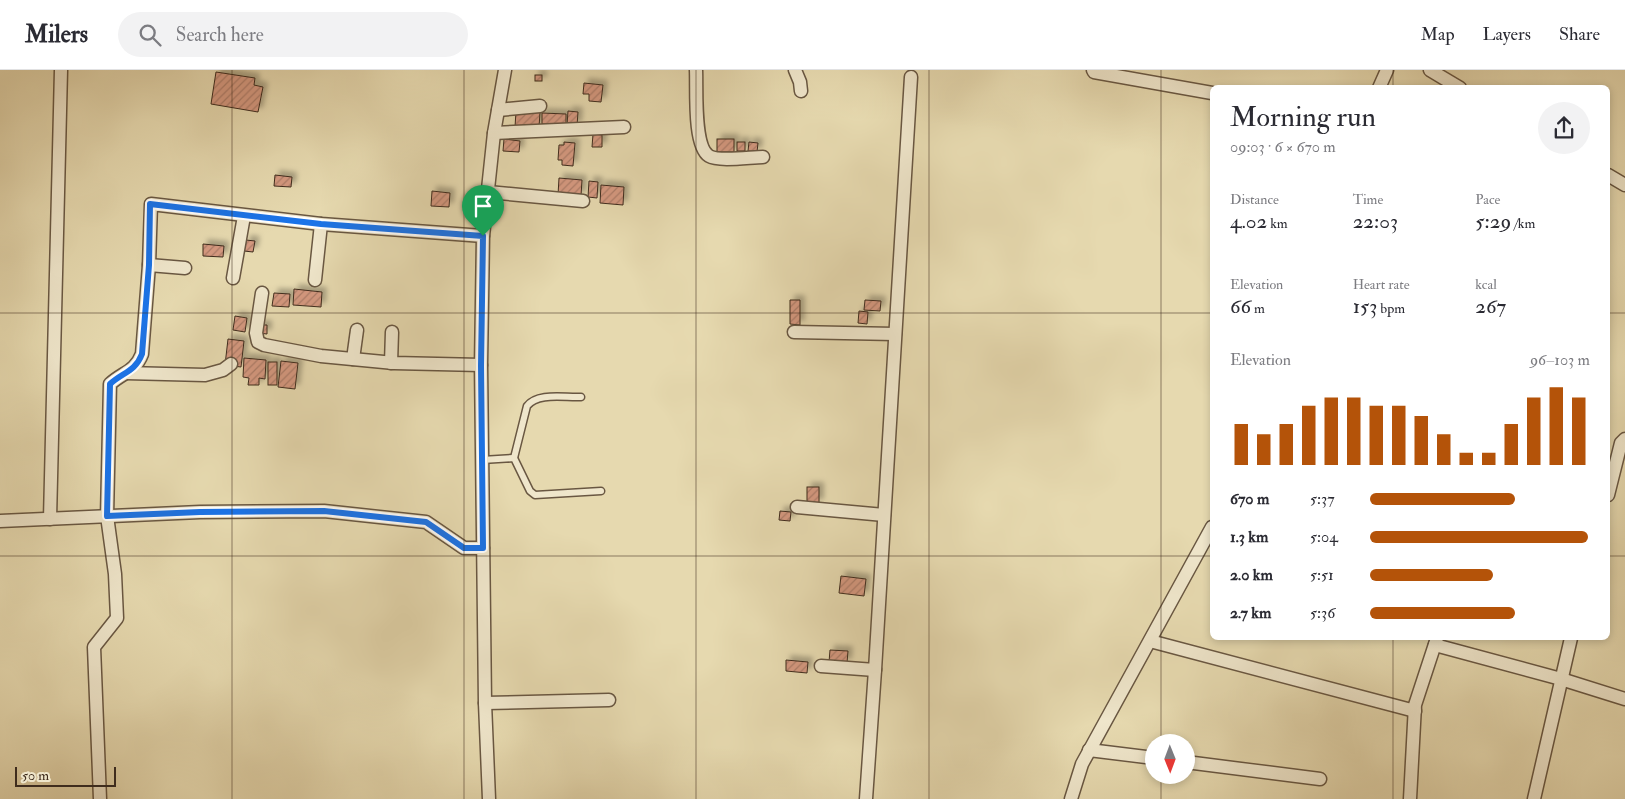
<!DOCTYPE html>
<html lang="en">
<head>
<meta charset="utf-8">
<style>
  :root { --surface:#fff; --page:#f2f2f3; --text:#2b2b33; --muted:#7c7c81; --line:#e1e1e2; --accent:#b45309 }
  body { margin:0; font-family:"IM FELL Double Pica",serif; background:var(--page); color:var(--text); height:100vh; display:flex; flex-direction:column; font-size:19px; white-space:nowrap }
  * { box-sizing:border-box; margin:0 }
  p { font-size:16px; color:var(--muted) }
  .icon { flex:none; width:28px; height:28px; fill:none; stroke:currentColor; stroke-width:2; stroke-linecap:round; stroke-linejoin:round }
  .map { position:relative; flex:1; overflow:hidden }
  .sheet { position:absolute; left:1210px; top:15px; width:400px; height:555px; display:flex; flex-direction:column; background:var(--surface); border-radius:8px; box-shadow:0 2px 8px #0003 }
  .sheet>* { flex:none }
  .needle { width:32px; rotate:179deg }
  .tools { position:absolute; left:1145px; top:664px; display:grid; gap:10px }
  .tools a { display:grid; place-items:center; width:50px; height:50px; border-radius:50%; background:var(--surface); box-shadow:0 2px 8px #0003; font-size:25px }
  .scale { position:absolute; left:15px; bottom:12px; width:101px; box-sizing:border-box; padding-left:5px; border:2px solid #3f2c1d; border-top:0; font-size:14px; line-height:18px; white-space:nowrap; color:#3f2c1d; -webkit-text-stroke:4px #efe6cb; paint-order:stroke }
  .pin { position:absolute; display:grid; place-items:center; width:42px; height:42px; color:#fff; margin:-51px -21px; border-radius:50% 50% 50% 0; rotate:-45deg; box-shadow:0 0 5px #0007 }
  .pin .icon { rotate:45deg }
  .round { display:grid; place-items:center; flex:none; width:52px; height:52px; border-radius:26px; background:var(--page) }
  .summary { display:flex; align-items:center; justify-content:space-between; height:85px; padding:0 20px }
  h1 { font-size:28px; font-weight:600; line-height:38px }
  .stats { display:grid; grid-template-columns:repeat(3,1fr); gap:8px; height:85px; padding:5px 20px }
  .stats div { display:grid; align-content:center }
  .stats b { font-size:21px; font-weight:600 }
  .stats small { font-size:14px; font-weight:400 }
  .stats p { font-size:14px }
  .chart { height:140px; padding:10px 20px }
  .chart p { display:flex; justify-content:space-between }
  .chart svg { width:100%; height:90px; margin-top:5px; stroke:var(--accent); stroke-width:6 }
  ul { padding:0 20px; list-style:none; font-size:16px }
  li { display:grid; grid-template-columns:80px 60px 1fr; align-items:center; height:38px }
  li i { height:12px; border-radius:6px; background:var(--accent) }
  header { display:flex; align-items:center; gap:30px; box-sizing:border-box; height:70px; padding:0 25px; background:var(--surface); border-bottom:1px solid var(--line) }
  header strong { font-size:24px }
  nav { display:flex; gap:28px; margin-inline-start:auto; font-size:18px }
  .search { width:350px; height:45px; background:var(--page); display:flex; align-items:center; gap:12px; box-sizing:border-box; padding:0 18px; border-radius:28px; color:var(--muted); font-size:19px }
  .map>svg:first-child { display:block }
</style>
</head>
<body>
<header>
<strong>Milers</strong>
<div class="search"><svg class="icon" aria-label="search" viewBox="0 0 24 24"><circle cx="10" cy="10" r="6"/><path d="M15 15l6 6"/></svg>Search here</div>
<nav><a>Map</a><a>Layers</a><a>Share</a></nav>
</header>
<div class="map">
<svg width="1625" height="729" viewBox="0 0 1625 729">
  <defs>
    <pattern id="building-hatch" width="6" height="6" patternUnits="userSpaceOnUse" patternTransform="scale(1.25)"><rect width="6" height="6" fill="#d4987f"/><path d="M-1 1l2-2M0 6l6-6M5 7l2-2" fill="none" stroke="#ad7c67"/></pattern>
    <filter id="shadow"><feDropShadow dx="4.5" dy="-4.5" stdDeviation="2.5" flood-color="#0004"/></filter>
  </defs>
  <rect width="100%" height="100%" fill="#e6d9af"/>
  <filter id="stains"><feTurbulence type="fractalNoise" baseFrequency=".004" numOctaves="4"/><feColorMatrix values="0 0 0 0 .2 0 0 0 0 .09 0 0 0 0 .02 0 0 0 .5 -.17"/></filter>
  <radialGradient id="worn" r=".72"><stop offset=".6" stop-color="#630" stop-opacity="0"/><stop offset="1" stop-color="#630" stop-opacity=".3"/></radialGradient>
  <g fill="url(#building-hatch)" stroke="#3f2c1d" filter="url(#shadow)">
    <polygon points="216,2 255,8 254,15 263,17 258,42 211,34"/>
    <rect x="535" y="5" width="7" height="6"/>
    <polygon points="584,13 603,15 601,32 589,31 589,24 583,24"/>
    <polygon points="516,41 540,42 539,58 515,57"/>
    <polygon points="568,41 578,42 577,56 567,55"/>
    <polygon points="542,43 566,44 566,55 542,54"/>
    <polygon points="593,64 602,65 602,77 592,77"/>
    <polygon points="504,69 520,71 519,82 503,81"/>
    <rect x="717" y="69" width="17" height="13"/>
    <polygon points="564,72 575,73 573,96 562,95 562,90 558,90 559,75 564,75"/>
    <rect x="737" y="72" width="8" height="9"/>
    <polygon points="749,72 758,73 757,82 748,81"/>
    <polygon points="275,105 292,107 291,117 274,116"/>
    <polygon points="559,108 582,110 581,126 558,125"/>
    <polygon points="589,111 598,112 597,128 588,127"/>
    <polygon points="601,115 624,117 623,135 600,133"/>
    <polygon points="432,121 450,123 449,137 431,136"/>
    <polygon points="246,170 255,171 253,182 244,181"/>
    <polygon points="203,174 224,176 223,187 203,186"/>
    <polygon points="294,219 322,222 321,237 293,235"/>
    <polygon points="274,223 290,224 289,237 272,236"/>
    <polygon points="790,230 800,230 800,255 790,254"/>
    <polygon points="865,230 881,231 880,241 864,240"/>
    <polygon points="859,241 868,242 867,254 858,253"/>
    <polygon points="235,246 247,248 245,262 233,260"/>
    <polygon points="258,255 267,255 267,264 258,263"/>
    <polygon points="228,269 244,271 241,297 225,295"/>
    <polygon points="244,288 266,290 265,309 259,308 259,315 248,315 249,308 243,307"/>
    <polygon points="281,291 298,293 295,319 278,317"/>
    <rect x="268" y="292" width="9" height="23"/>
    <rect x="807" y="417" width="12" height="16"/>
    <polygon points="780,441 791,442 790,451 779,450"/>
    <polygon points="841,506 866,509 864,526 839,523"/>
    <polygon points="830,580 848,581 847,593 829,592"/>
    <polygon points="786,590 808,592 807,603 786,601"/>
  </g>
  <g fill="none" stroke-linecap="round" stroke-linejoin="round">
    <g stroke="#695742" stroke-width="9">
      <g id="lane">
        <path d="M514 388 527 336C538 322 565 328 581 327"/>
        <polyline points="482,390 514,388 530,421 535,425 601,421"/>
      </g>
    </g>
    <g stroke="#695742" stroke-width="15">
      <g id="street">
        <path d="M696 0C697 18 693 76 709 86 719 92 751 87 763 87"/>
        <polyline points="795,0 800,12 801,21"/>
        <polyline points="1093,0 1094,2 1212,23"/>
        <polyline points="1430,0 1460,18"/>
        <polyline points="1379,18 1387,0"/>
        <polyline points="498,40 540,36"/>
        <polyline points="494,63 624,57"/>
        <polyline points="1608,105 1625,115"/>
        <polyline points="488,122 583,131"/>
        <polyline points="149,195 185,198"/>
        <polyline points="233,208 244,146"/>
        <polyline points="315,210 321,154"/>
        <polyline points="262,223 256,263 258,272 264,275 321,286 394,293 481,295"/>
        <polyline points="794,262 895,264"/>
        <polyline points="353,289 357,260"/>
        <polyline points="391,293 392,262"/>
        <polyline points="126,303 205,305 223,300 231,294"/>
        <polyline points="1608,425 1621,373 1625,369"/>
        <polyline points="797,437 884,445"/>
        <polyline points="50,449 61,0"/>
        <polyline points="0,451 200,442 324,441 426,452 464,478 483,478"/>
        <polyline points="1150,571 1415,641"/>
        <polyline points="1435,575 1561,609 1625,629"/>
        <polyline points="821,596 875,600"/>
        <polyline points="485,633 609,630"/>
        <polyline points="1089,680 1154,688"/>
        <polyline points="1186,692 1320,709"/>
        <path d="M100 729 94 577 117 548 115 504 107 446 110 314C123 302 135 302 142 284L149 195 151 134 321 154 483 166"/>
        <polyline points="489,729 485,633 481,295 483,166 494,63 505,0"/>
        <polyline points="866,729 875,600 911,7"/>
        <polyline points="1071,729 1082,694 1212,457"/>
        <polyline points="1410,729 1415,635 1437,568"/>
        <polyline points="1534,729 1571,568"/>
      </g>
    </g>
    <use href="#lane" stroke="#efe6cb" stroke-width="6"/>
    <use href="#street" stroke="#efe6cb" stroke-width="12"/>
  </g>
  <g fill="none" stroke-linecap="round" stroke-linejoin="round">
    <g stroke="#fff" stroke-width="10">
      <path id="route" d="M150 134 321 154 483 166 481 296 483 478H464L426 452 324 441 200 442 107 446 110 314C123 302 135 302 142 284L149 195Z"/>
    </g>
    <use href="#route" stroke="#1a73e8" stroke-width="6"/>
  </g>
  <path fill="none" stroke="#3f2c1d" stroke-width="1" stroke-opacity="0.55" d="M232 0V729M464 0V729M696 0V729M929 0V729M1161 0V672M1393 0V18M0 243H1212M1608 243H1625M0 486H1212M1608 486H1625M1393 568V729M1161 705V729"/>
  <rect width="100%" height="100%" filter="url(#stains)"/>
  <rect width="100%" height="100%" fill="url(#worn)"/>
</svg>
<div class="tools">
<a><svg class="needle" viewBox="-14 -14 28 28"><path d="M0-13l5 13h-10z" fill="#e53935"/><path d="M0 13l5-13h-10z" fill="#7c7c81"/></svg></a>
</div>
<div class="scale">50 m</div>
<div class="pin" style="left:483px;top:166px;background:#1e9e55"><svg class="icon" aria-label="arrive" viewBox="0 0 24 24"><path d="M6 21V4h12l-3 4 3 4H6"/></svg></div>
<section class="sheet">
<div class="summary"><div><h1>Morning run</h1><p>09:03 · 6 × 670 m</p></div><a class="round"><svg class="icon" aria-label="share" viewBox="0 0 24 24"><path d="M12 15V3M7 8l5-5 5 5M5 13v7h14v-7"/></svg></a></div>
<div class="stats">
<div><p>Distance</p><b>4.02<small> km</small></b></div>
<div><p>Time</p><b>22:03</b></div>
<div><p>Pace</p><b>5:29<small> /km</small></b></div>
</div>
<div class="stats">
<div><p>Elevation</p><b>66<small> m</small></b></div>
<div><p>Heart rate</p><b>153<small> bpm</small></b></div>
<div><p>kcal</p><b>267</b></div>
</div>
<div class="chart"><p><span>Elevation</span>96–103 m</p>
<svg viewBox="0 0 160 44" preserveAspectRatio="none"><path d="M5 44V24M15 44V29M25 44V24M35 44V15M45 44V11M55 44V11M65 44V15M75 44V15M85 44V20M95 44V29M105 44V38M115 44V38M125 44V24M135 44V11M145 44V6M155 44V11"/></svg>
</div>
<ul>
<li><b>670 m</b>5:37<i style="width:66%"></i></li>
<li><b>1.3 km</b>5:04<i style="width:99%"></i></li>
<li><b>2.0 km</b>5:51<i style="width:56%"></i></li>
<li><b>2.7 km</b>5:36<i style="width:66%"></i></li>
</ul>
</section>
</div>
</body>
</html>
